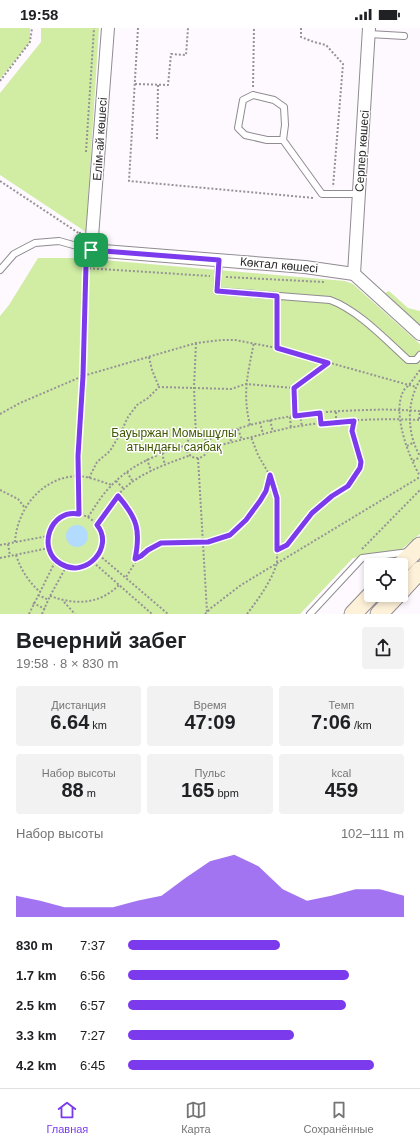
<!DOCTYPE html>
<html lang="ru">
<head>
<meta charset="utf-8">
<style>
  :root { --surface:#fff; --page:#f2f2f2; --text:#202124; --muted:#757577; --line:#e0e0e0; --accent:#7c3aed }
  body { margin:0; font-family:Helvetica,sans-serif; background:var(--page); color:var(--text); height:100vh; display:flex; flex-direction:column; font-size:15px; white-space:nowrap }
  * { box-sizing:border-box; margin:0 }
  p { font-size:13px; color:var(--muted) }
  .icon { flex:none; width:22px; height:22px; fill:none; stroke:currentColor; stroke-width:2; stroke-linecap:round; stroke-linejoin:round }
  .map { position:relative; height:586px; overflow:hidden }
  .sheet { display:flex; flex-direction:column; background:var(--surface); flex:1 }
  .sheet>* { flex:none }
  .controls { position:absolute; left:364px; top:530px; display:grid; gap:8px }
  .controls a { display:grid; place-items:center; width:44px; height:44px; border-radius:4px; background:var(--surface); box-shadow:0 2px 6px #0003; font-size:20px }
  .pin { position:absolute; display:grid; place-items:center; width:34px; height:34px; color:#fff; margin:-17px; border-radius:8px; box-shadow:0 2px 6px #0006 }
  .round { display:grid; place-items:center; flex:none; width:42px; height:42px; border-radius:4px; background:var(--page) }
  .overview { display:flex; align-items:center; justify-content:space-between; height:68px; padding:0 16px }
  h1 { font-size:22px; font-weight:700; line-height:30px }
  .metrics { display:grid; grid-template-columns:repeat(3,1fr); gap:6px; height:68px; padding:4px 16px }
  .metrics div { display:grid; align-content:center; border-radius:4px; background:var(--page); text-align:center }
  .metrics b { font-size:20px; font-weight:700 }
  .metrics small { font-size:11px; font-weight:400 }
  .metrics p { font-size:11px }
  .chart { height:112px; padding:8px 16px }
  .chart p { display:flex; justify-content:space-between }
  .chart svg { width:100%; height:72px; margin-top:4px; fill:var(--accent); opacity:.7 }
  ul { padding:0 16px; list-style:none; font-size:13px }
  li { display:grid; grid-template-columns:64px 48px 1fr; align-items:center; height:30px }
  li i { height:10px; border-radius:5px; background:var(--accent) }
  .status { display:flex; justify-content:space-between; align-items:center; height:28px; padding:0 20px; background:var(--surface); direction:ltr }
  .status svg { height:11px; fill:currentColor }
  .menu { display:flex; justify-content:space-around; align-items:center; height:56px; border-top:1px solid var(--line); background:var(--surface); font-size:11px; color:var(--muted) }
  .menu a { display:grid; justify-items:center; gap:2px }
  .menu .active { color:var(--accent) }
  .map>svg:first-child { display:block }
</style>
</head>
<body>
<div class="status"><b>19:58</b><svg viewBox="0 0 49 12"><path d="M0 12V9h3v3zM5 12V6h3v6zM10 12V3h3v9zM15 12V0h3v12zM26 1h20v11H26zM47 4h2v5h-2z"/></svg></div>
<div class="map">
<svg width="420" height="586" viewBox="0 0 420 586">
  <rect width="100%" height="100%" fill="#fef9ff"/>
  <g fill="#d0eda3">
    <polygon points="0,0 30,0 30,14 0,51"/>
    <polygon points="41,0 99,0 86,204 0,147 0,65 41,14"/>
    <polygon points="38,230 80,230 345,253 353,256 420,316 420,506 397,525 353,530 300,586 0,586 0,288 9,277"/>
    <polygon points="389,263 408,280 420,283 420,297 385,265"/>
  </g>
  <circle fill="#b3dbfd" cx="77" cy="508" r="11"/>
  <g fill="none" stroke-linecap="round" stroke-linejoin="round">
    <g stroke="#908b91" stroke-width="8">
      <g id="lane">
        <polyline points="369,6 404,8"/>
        <polyline points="283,112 267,112 245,107 238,100 243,72 253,67 274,72 284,79 285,97 283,112 322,166 359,166"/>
        <path d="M219 232 217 263 330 272C358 282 386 312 408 332H416L420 327"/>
        <polyline points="0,242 14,226 35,215 59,213 91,222"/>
        <polyline points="310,586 362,530 409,524"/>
      </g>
    </g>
    <g stroke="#908b91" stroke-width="14">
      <g id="street">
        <polyline points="108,0 91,222 305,239 354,246 420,306"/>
        <polyline points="354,246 369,0"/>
      </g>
    </g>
    <g stroke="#908b91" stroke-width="19">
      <g id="secondary">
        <polyline points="401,537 420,518"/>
        <polyline points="401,563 420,542"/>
        <polyline points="353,586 371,567"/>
        <polyline points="379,586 397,567"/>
      </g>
    </g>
    <g stroke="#969397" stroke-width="2" stroke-dasharray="2 2" stroke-linecap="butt">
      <polyline points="138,0 129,153 314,170"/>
      <polyline points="301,0 301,9 314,14 326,17 343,36 333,159"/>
      <polyline points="0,53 30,14 32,0"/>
      <polyline points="135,56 168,57 171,26 186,27 188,0"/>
      <polyline points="253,59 254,0"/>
      <polyline points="157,111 158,57"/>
      <polyline points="86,124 94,0"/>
      <polyline points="0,153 80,206 80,204"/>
      <polyline points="85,240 210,248"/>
      <polyline points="226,249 324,254"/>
      <polyline points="277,275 277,320"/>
      <polyline points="196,315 194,359 196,409"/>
      <polyline points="149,329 152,342 159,359"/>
      <path d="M420 342C416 347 413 352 409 357 407 359 404 361 403 364 392 385 409 430 420 448"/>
      <path d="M420 352C406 375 407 406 420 428"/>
      <polyline points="336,384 336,395"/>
      <polyline points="319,385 321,396"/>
      <polyline points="0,386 20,375 83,348 196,315 222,312 235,312 277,320 416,359"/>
      <polyline points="300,387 302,399"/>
      <polyline points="295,388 294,360 328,335"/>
      <polyline points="290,389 291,400"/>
      <polyline points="419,391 420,383"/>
      <polyline points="270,392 273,404"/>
      <polyline points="260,394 263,406"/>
      <path d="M250 397C242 364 248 346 254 314"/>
      <polyline points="238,401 242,412"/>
      <polyline points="227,404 232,415"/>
      <circle cx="197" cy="419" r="11"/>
      <path d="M206 413C256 390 313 383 368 382 385 381 403 382 420 383"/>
      <polyline points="407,418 414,414"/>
      <path d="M208 420C235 414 261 406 288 400 331 392 377 390 420 392"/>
      <polyline points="162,425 165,437"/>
      <polyline points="198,430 207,584"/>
      <polyline points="147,431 151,443"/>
      <polyline points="413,433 420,429"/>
      <polyline points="127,444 133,454"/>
      <polyline points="89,450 97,434 110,423 120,406 128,389 137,377 148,370 159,359 231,361 246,356 294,360"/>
      <polyline points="116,453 124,461"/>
      <polyline points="0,462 18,471 25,480"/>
      <polyline points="118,468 128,480 136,492 139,515 135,535 126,549"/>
      <circle cx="75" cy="513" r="27"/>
      <polyline points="79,486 77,428 83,348 85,237 87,232"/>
      <path d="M88 489C95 479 101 468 110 459 131 436 158 426 187 417"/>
      <path d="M97 497C106 484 115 468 127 458 145 443 169 435 191 427"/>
      <path d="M15 514C17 480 43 448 79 448 90 449 102 454 112 457"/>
      <polyline points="8,516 10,528"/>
      <polyline points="0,517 48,508"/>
      <polyline points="362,521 420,462"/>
      <polyline points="277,522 287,517 312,485 332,468 348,458 360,440 361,434 352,403 354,393"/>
      <path d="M16 527C21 542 28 553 40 564"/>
      <polyline points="99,527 168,586"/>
      <polyline points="0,530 49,520"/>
      <polyline points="135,531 141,528 148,522 161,515 208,514 230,507 246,492 260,473 266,463 269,448"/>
      <polyline points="93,534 152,586"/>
      <polyline points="38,567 49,572"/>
      <path d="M50 568C75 577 99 577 119 557"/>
      <polyline points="64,574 75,586"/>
      <polyline points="33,575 45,581"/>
      <polyline points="29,586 56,532"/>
      <polyline points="42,586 50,568 66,539"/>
      <polyline points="205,586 211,580 241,557 420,449"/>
      <path d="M247 586C259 570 271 554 277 535V470L273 453 258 427 251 409"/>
    </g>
    <use href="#lane" stroke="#fff" stroke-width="6"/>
    <use href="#street" stroke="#fff" stroke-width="12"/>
    <use href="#secondary" stroke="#fef1d9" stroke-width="17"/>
  </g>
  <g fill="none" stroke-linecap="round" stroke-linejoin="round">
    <g stroke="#fff" stroke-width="8">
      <path id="route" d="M91 222 219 232 217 263 277 268V320L328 335 294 360 295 388 320 385 321 396 354 393 352 403 361 434 360 440 348 458 332 468 312 485 287 517 277 522V470L270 447 266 463 260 473 246 492 230 507 208 514 161 515 148 522 141 528 135 531C141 502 137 490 118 468L97 497C115 519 86 551 61 536 36 522 50 480 79 486L78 428 83 348 86 237Z"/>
    </g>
    <use href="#route" stroke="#7c3aed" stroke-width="5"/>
  </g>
  <g text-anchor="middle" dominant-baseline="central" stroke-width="3" stroke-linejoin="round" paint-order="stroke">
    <g font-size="12" fill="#2b292b" stroke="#fff">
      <text transform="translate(100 111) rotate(-86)">Елім-ай көшесі</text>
      <text transform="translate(362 123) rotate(-86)">Серпер көшесі</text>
      <text transform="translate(279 237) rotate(5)">Көктал көшесі</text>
    </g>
    <g font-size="12" fill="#405800" stroke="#fff">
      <text x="174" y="405">Бауыржан Момышұлы<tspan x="174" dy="14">атындағы саябақ</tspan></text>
    </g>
  </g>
</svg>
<div class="controls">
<a><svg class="icon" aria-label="locate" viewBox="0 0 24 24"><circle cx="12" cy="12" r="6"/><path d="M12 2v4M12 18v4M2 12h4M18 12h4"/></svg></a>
</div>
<div class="pin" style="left:91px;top:222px;background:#1e9e55"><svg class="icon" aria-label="arrive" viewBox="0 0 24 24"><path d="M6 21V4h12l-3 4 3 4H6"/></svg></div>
</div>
<section class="sheet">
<div class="overview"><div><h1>Вечерний забег</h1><p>19:58 · 8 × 830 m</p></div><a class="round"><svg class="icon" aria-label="share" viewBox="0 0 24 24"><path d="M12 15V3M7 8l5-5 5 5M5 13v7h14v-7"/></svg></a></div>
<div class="metrics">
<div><p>Дистанция</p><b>6.64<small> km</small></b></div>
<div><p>Время</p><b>47:09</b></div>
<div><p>Темп</p><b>7:06<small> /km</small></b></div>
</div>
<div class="metrics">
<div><p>Набор высоты</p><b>88<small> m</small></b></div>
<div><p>Пульс</p><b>165<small> bpm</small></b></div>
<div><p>kcal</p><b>459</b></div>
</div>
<div class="chart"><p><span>Набор высоты</span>102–111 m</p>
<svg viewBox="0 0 160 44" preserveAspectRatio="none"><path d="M0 44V31L10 34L20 38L30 38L40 38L50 34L60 31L70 20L80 10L90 6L100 13L110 27L120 34L130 31L140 27L150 27L160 31V44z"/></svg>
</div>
<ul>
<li><b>830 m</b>7:37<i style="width:55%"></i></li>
<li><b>1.7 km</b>6:56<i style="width:80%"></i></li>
<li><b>2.5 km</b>6:57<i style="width:79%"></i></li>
<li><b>3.3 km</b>7:27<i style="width:60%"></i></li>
<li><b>4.2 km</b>6:45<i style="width:89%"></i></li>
</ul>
</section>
<nav class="menu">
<a class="active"><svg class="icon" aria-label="home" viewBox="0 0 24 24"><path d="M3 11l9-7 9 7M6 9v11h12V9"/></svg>Главная</a>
<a><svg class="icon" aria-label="map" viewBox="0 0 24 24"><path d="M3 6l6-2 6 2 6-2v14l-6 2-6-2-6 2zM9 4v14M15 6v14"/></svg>Карта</a>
<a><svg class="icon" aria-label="saved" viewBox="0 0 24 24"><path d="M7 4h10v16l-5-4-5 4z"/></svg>Сохранённые</a>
</nav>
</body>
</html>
